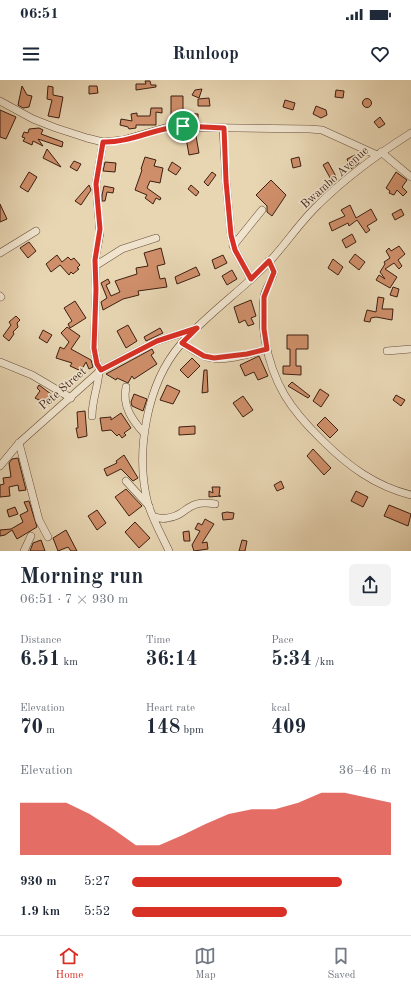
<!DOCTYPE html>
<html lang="en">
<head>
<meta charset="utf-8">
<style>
  :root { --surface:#fff; --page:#f2f2f3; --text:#1f2937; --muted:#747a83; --line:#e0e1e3; --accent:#d93025 }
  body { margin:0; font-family:"Old Standard TT",serif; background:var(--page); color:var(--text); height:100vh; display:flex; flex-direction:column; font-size:15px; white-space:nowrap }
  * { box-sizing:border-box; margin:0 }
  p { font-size:13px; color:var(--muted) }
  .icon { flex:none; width:22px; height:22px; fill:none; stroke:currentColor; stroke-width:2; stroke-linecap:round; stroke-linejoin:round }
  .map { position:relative; height:471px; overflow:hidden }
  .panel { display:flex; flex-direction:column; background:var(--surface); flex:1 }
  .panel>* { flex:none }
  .pin { position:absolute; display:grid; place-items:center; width:34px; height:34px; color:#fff; margin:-17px; border:2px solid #fff; border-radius:50%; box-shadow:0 1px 4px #0007 }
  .round { display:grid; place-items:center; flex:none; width:42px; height:42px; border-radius:6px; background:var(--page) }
  .overview { display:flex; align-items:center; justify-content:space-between; height:68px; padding:0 20px }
  h1 { font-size:22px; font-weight:700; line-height:30px }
  .stats { display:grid; grid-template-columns:repeat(3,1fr); gap:6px; height:68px; padding:4px 20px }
  .stats div { display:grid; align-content:center }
  .stats b { font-size:20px; font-weight:700 }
  .stats small { font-size:11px; font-weight:400 }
  .stats p { font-size:11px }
  .chart { height:112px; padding:8px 20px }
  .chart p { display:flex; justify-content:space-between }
  .chart svg { width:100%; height:72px; margin-top:4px; fill:var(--accent); opacity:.7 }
  ul { padding:0 20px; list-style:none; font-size:13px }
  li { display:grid; grid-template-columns:64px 48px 1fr; align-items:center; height:30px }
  li i { height:10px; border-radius:5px; background:var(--accent) }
  .status { display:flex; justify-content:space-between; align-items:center; height:28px; padding:0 20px; background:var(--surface); direction:ltr }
  .status svg { height:11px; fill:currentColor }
  header { display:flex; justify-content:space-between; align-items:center; height:52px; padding:0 20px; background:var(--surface); font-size:18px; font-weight:700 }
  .tab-bar { display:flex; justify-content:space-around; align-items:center; height:56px; border-top:1px solid var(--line); background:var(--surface); font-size:11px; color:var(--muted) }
  .tab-bar a { display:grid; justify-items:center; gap:2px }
  .tab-bar .on { color:var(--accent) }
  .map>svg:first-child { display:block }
</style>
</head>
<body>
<div class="status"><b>06:51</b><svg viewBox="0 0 49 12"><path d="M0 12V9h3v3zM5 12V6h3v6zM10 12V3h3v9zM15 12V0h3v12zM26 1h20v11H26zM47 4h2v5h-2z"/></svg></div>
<header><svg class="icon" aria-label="menu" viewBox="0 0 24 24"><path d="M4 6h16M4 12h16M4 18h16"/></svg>Runloop<svg class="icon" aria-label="heart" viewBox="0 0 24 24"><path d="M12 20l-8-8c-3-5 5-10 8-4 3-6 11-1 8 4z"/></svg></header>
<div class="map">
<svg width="411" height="471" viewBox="0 0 411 471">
  <rect width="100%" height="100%" fill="#e8d6b3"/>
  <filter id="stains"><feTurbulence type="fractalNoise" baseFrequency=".005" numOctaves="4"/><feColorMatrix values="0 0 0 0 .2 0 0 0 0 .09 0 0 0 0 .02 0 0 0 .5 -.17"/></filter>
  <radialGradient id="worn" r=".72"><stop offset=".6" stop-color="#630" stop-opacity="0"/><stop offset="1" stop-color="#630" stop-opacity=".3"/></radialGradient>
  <g fill="#cf8f6a" stroke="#3d1f12">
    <polygon points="145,1 150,1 151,5 156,5 156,7 136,10 136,4 146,4"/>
    <polygon points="22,6 27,15 32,16 29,27 23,28 18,25"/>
    <polygon points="48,6 53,7 53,15 63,17 59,38 48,36 52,20 47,19"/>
    <polygon points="89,6 97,6 98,13 89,14"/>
    <polygon points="202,9 199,18 192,15 195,10"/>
    <polygon points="336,10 344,11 343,18 335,17"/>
    <polygon points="171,16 183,16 183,33 198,34 198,40 171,40"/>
    <polygon points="209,18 210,26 198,26 198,19"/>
    <circle cx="367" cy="23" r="4.5"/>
    <polygon points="285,20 295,23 293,30 283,27"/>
    <polygon points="316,26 326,30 327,35 321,38 313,34"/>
    <polygon points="151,28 162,28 162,33 156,32 156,45 136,45 136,48 129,49 128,47 120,45 121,39 132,41 131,34 137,33 137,36 150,36"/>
    <polygon points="0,30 16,37 6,59 0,57"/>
    <polygon points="380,37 385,44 379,48 374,42"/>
    <polygon points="39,48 43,50 41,54 63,62 62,67 38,59 43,66 33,61 32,65 23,61 25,58 22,57 24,52 28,53 29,49"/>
    <polygon points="196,56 199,73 189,75 186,58"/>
    <polygon points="47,69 61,87 43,78"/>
    <polygon points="355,75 359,83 351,89 347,79"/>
    <polygon points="145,77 156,80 154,86 163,88 160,103 150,101 147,108 161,118 160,120 156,118 153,124 145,118 147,115 135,110 142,90 141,89"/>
    <polygon points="299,77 301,86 293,88 291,79"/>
    <polygon points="74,81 81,84 77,91 70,87"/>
    <polygon points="105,82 116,83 115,92 103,91"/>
    <polygon points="172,82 181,88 176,95 168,90"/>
    <polygon points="328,82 338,100 333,103 323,85"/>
    <polygon points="29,92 37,97 28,112 20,107"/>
    <polygon points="212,92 216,95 208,106 204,102"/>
    <polygon points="396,92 407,100 402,107 407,112 403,116 397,110 394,115 389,113 390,111 386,108"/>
    <polygon points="271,100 286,115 272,136 267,132 267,126 256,115"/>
    <polygon points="89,105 91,110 81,125 75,121"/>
    <polygon points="191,105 199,112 196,116 188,109"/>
    <polygon points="104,106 114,108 113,113 107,112 105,121 102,121 102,115"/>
    <polygon points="0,124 7,139 0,142"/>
    <polygon points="350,125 356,138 371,129 377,140 367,146 370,150 366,153 357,140 349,146 348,143 332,151 329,143 345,136 341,130"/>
    <polygon points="401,129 404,135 395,140 392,134"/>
    <polygon points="352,154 356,162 346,168 342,160"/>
    <polygon points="29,162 36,171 28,178 20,168"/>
    <polygon points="399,166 405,174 398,180 402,186 399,189 394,183 385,189 397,197 390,208 376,200 379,195 385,199 380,192 385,184 384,182 390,178 386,171 389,168 391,171"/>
    <polygon points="161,168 165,184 157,186 160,199 165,198 167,207 138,211 139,215 123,219 103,230 101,222 107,218 101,203 108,199 110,203 106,205 111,216 120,212 115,201 137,194 136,188 148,186 144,173"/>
    <polygon points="355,174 365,182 359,190 349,182"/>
    <polygon points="57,175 62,182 68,177 71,180 74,178 80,185 77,188 79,189 73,194 71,192 69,195 60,185 51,192 46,184"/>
    <polygon points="223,175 227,183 215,189 212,180"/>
    <polygon points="333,179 343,187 338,195 328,188"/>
    <polygon points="196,187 200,195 177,204 175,197"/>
    <polygon points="232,190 237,199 227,205 222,196"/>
    <polygon points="393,207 399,209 397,217 390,215"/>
    <polygon points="378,217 384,218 382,229 393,229 392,240 376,237 371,238 370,242 364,241 367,230 376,232"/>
    <polygon points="251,220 256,236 251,238 254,244 248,246 245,240 239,243 234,227"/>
    <polygon points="75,221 86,238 70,248 68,244 72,241 64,228"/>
    <polygon points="16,236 20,240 17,243 18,247 13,252 14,254 9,261 3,256 11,245 9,242"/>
    <polygon points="128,245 137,261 126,268 117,251"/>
    <polygon points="67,247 80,256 71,269 91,280 93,287 89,289 86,282 81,291 70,286 72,283 56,278 60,267 64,269 69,262 61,253"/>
    <polygon points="160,248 163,253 146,261 144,257"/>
    <polygon points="43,250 52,255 47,263 39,258"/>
    <polygon points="287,255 308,255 308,269 296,269 296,286 301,286 301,295 283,294 283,286 290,286 290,269 287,269"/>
    <polygon points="152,269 154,273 151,275 157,284 134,299 132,296 128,303 117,298 116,300 106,294"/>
    <polygon points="259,276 268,296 258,300 254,292 245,296 240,285"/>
    <polygon points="192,278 200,286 188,298 180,290"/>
    <polygon points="204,290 207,290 208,312 202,313"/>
    <polygon points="292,302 310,316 308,318 288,306"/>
    <polygon points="39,305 55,317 49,325 35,318 40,311 37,308"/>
    <polygon points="167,305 180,311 173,324 160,320"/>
    <polygon points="320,309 329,315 321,327 313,321"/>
    <polygon points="134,314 147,319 143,331 132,326 131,322"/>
    <polygon points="396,315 405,320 401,326 393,320"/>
    <polygon points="243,316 253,330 243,337 233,323"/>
    <polygon points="85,331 87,356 78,358 76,348 78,348 77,332"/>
    <polygon points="121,333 131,348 124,353 126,355 122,358 119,354 117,356 111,350 102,351 100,338 111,337 111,340"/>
    <polygon points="325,337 338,350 330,358 317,345"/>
    <polygon points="195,346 195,354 179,355 179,347"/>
    <polygon points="313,369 331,388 324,395 307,376"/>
    <polygon points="124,375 138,398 133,401 121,389 107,396 104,389 117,383 116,381"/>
    <polygon points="18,378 26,410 19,411 18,405 9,407 10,416 0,417 0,405 4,404 3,398 11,397 9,383 12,379"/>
    <polygon points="281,401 284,408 277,411 274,405"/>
    <polygon points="212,407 220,407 219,416 221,416 209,417 209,411 213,413"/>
    <polygon points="126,409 142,426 129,436 115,417"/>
    <polygon points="356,411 368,417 363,427 351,421"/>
    <polygon points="29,421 37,447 17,459 12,450 5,455 0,456 0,450 11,449 23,442 20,435 28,431 24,422"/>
    <polygon points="389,425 411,434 408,446 384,436"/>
    <polygon points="15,427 18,434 9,437 7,430"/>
    <polygon points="97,430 106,443 97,450 88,436"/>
    <polygon points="227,432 234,433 233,439 223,440 222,433"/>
    <polygon points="205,439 214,444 202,463 207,462 208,469 194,471 192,465 200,451 195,449 198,443 202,445"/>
    <polygon points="135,442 150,458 139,468 125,452"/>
    <polygon points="66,450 77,471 71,471 68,467 58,471 53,458"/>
    <polygon points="189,451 190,461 184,461 183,452"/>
    <polygon points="41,460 45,471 30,471 33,463"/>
    <polygon points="242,460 247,461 245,471 239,471"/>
  </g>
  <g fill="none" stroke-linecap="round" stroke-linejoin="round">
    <g stroke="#684d3a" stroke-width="8">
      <g id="minor">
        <polyline points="0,21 33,39 56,48 87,58 103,62 123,60 168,47 310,49 322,50 377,75"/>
        <polyline points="223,48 226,101 231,155 235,170 251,199"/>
        <polyline points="381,72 411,97"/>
        <polyline points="233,166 262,130"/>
        <polyline points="0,173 36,151"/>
        <path d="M269 181 274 192C272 201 265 208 264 217 262 231 263 247 265 260 273 304 290 329 322 360 348 386 375 406 411 415"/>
        <polyline points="95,186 122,169 156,158"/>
        <polyline points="0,216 1,217"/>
        <path d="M182 263C189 267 196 273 204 276 223 283 248 274 267 269"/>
        <polyline points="387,271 411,269"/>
        <polyline points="0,282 32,295 71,318"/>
        <polyline points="101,290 97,284 94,268 96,210 95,180 100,153 96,104 103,62"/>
        <path d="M126 307C122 326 132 340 144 353"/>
        <path d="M92 336C92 320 98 307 99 292"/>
        <polyline points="19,363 39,440 48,457"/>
        <polyline points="0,386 19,363 101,290 157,261 195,249"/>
        <polyline points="126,401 149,426"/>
        <path d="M154 437C158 438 163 439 167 438 188 436 185 419 215 424"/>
        <polyline points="24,471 31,456"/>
        <path d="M169 471C162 456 153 440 148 424 135 374 146 304 181 264 207 234 241 211 269 182 286 164 300 142 318 125 346 97 378 74 411 53"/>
      </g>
    </g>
    <use href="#minor" stroke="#f0e4ce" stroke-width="7"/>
  </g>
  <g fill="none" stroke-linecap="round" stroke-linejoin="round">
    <g stroke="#fff" stroke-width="8">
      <path id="route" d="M183 46 224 48 226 101 231 155 235 170 251 199 269 181 274 192 264 217V249L267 269 247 274 214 278 204 276 182 263 197 248 157 261 101 290 97 284 94 268 96 210 95 180 100 149 96 104 103 62C130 63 154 48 183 46Z"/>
    </g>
    <use href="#route" stroke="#d93025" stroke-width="5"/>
  </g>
  <g text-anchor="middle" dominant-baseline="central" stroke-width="3" stroke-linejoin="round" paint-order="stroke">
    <g font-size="12" fill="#3d1f12" stroke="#f0e4ce">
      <text transform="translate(335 98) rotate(-42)">Bwambo Avenue</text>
      <text transform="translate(63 309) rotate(-41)">Pete Street</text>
    </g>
  </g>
  <rect width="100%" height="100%" filter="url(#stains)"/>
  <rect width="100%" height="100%" fill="url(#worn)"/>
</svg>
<div class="pin" style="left:183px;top:46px;background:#1e9e55"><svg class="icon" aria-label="arrive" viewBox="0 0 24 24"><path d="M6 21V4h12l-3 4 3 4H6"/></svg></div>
</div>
<section class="panel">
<div class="overview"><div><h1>Morning run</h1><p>06:51 · 7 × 930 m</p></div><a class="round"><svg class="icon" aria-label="share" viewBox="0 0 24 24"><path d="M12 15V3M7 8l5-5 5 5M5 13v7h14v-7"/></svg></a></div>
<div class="stats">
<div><p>Distance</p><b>6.51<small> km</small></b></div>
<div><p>Time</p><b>36:14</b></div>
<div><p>Pace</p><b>5:34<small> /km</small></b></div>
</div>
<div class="stats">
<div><p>Elevation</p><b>70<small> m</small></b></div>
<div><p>Heart rate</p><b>148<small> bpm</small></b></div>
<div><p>kcal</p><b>409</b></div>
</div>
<div class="chart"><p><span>Elevation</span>36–46 m</p>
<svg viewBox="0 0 160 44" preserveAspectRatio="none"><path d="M0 44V12L10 12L20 12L30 19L40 28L50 38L60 38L70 32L80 25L90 19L100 16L110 16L120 12L130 6L140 6L150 9L160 12V44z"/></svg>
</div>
<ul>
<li><b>930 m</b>5:27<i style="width:81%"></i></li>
<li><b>1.9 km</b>5:52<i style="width:60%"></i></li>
</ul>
</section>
<nav class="tab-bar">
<a class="on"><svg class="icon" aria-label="home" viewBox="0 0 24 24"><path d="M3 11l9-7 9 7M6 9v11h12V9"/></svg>Home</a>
<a><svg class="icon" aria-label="map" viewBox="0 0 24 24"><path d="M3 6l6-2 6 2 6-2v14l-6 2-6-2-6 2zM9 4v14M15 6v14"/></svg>Map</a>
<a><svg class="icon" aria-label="saved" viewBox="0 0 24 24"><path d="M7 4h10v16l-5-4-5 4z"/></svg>Saved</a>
</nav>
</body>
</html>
